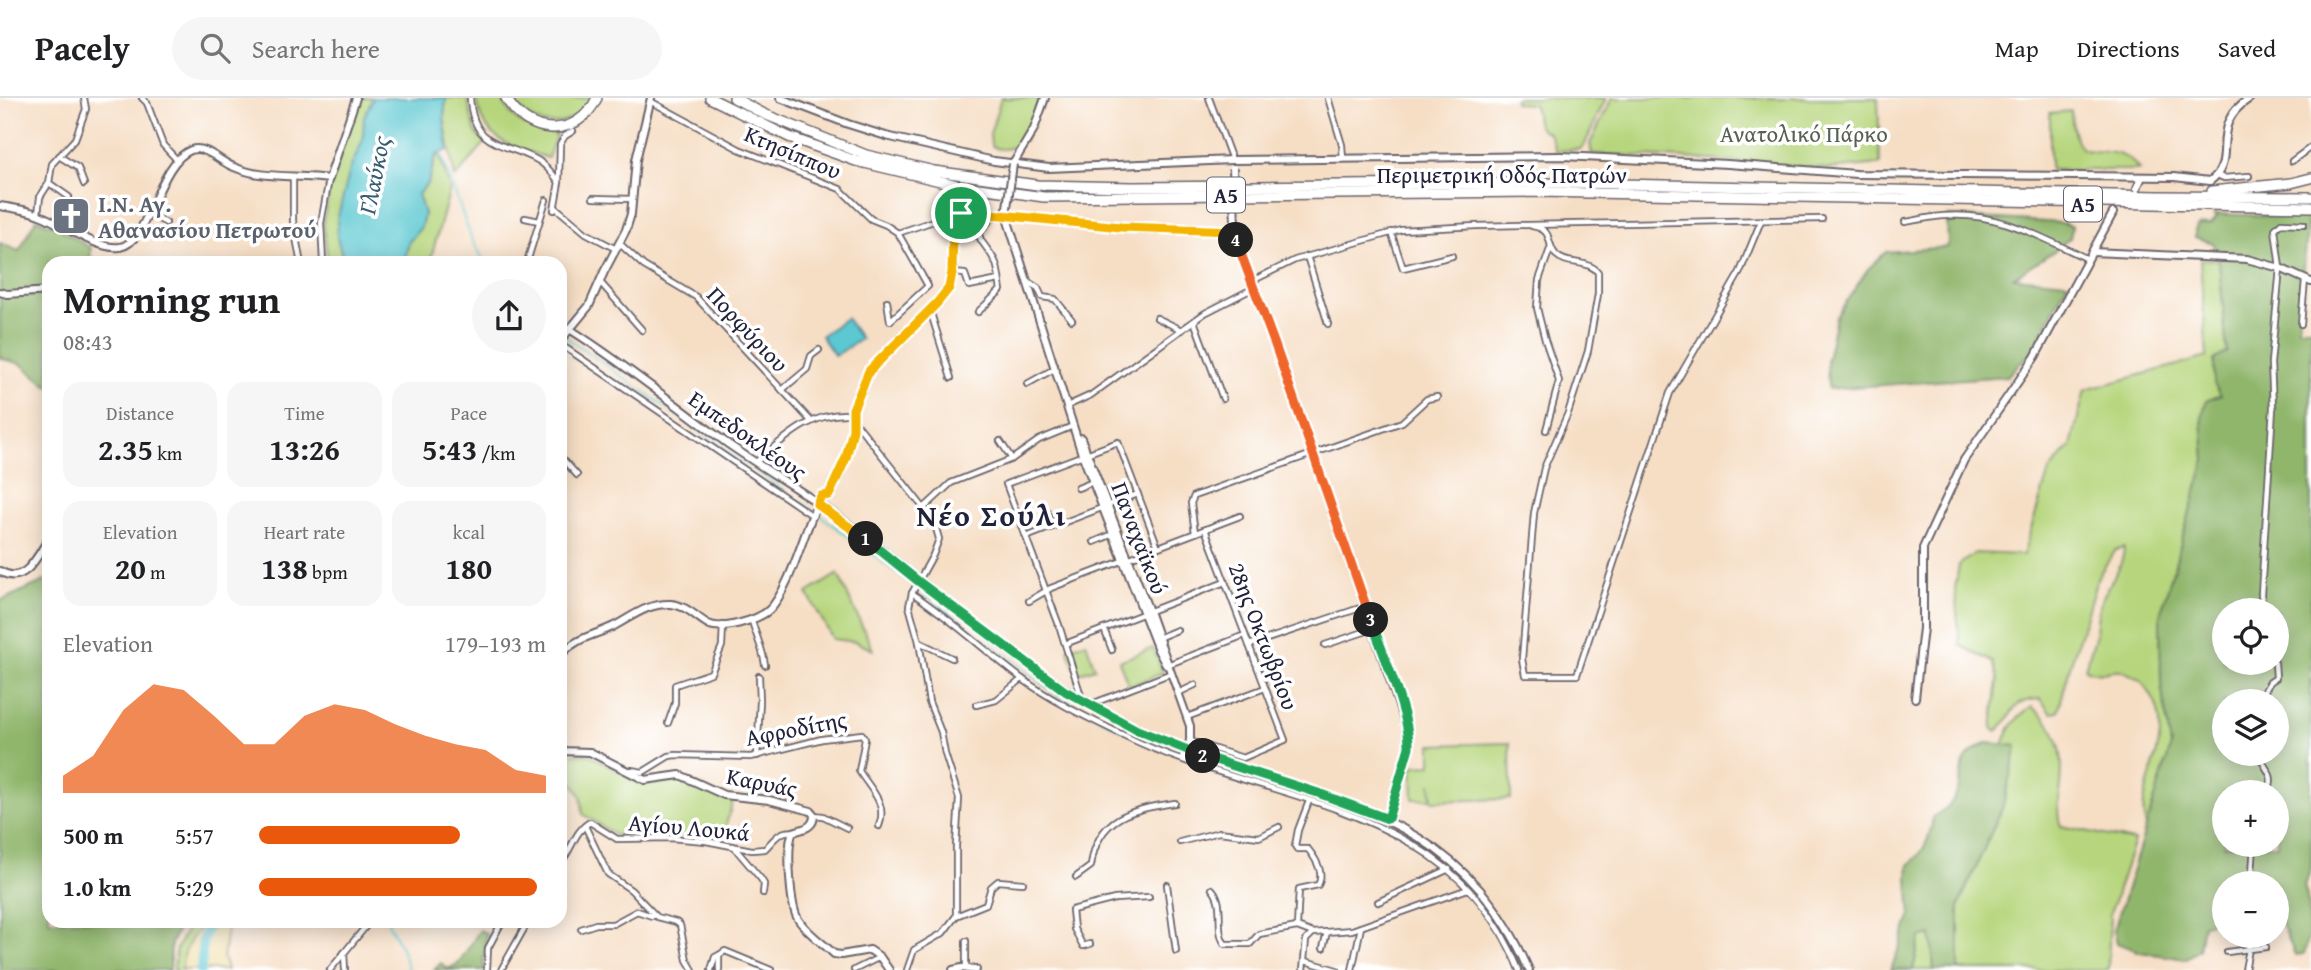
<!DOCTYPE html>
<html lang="en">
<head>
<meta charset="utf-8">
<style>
  :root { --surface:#fff; --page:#f6f6f6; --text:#202124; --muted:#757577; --line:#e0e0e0; --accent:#ea580c }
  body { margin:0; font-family:"Gentium Book Plus",serif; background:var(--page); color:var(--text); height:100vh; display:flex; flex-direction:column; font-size:26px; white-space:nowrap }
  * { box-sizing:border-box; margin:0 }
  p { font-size:23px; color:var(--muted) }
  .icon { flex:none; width:38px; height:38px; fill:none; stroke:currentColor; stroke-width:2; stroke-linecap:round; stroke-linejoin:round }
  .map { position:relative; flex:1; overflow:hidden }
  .sheet { position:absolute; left:42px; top:158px; width:525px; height:672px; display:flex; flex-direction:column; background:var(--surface); border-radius:21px; box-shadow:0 4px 18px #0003 }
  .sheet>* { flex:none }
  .fabs { position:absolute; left:2212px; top:500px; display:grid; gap:14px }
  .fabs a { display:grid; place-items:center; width:77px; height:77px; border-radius:50%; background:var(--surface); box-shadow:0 4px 18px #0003; font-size:35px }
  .pin { position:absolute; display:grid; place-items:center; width:60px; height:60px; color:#fff; margin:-30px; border:4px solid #fff; border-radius:50%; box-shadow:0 2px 7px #0007 }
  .km { position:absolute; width:35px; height:35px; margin:-18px; border-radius:50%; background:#222; color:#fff; font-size:19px; line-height:35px; text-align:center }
  .round { display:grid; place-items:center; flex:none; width:74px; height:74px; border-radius:37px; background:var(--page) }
  .head { display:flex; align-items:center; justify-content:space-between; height:119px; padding:0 21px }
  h1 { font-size:38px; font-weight:600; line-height:52px }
  .figures { display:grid; grid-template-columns:repeat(3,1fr); gap:10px; height:119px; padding:7px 21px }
  .figures div { display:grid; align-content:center; border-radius:18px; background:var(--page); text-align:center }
  .figures b { font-size:30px; font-weight:600 }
  .figures small { font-size:19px; font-weight:400 }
  .figures p { font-size:19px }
  .chart { height:196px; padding:14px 21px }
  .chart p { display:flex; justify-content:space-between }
  .chart svg { width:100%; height:126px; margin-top:7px; fill:var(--accent); opacity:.7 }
  ul { padding:0 21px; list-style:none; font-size:23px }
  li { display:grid; grid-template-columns:112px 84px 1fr; align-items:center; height:52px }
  li i { height:18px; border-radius:9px; background:var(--accent) }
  header { display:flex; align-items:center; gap:42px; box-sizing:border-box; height:98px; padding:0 35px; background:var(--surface); border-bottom:2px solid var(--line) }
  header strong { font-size:33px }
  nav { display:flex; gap:38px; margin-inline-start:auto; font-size:24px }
  .search { width:490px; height:63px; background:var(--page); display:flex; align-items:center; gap:18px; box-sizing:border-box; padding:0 24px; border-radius:38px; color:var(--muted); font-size:26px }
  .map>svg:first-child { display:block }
</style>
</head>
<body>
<header>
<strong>Pacely</strong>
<div class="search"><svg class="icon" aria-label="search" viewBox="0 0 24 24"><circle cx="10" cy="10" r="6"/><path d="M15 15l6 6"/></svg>Search here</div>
<nav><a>Map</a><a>Directions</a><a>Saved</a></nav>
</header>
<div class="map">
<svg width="2311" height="872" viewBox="0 0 2311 872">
  <rect width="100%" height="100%" fill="#fff"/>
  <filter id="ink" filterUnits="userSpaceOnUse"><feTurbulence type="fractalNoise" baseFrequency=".0143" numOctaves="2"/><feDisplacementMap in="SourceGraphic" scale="14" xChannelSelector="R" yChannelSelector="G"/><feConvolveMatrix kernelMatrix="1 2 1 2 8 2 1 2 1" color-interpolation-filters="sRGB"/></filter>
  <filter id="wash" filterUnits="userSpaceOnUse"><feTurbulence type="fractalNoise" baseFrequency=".00686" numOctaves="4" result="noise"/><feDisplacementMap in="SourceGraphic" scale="28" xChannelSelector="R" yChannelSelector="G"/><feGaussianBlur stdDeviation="1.57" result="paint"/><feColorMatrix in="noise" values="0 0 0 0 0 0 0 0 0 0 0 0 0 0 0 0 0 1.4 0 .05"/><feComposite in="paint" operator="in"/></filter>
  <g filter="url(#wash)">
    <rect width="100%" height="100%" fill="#f6dec5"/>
    <g fill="#b6d57c" stroke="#6c7c5c" stroke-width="2">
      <polygon points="360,0 373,0 364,19 363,42 350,71 337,140 344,164 328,164 323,125 331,83"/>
      <polygon points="446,0 467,0 475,33 485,45 455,80 444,19"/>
      <path d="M476 0H501C517 31 528 27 556 37L548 60C512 49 482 43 476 0Z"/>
      <path d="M511 0H592C570 34 534 35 511 0Z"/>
      <path d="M1001 0H1040L1025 42C1015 49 1001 55 991 47L990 36Z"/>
      <path d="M1515 0H1606L1585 46 1580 51 1556 53 1549 35C1531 28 1540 20 1533 6L1515 5Z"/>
      <polygon points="1612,0 1878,0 1880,66 1830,71 1683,60 1592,56 1590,46"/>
      <path d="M2071 13C2072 23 2073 39 2079 47 2088 60 2121 44 2139 72H2050V15Z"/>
      <polygon points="436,57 440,58 450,91 430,164 404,164 409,144 421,129 424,116 418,96 428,85"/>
      <path d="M2200 161 2219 162 2227 255 2221 297 2206 303 2202 320 2205 362 2160 518 2161 587 2171 648 2147 730C2130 695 2180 642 2151 597 2147 591 2144 584 2137 580 2133 578 2127 574 2122 573 2106 571 2106 579 2085 571 2087 560 2093 550 2095 539 2098 526 2096 515 2102 501 2110 484 2123 469 2124 450L2116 452 2098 478 2068 576 2058 614 2051 615 2040 601C2008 602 2016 618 1996 634L1992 630 1998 582 1993 564 1960 547 1955 491 1959 467 1975 455 2023 457 2049 373 2071 348 2085 292 2207 259Z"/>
      <polygon points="838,476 873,552 856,544 833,541 807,495"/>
      <polygon points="1086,544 1095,570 1077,576 1068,551"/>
      <polygon points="1153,550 1163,575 1129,588 1119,563"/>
      <path d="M2032 609C2062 631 2065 660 2060 695 2059 706 2056 717 2061 728L2134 743 2110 816 2108 872H1959V807L2003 708 2017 649 2003 647C2009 629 2017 618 2032 609Z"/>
      <polygon points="1510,645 1511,701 1432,703 1431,685 1431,701 1413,701 1412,668 1431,667 1431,647"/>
      <path d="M560 655 590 657 638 684C653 686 668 677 682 680 700 685 714 699 733 702L722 741 660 736 615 737 583 716 581 698 560 664Z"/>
      <path d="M191 823H206C193 838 182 851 182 872H174L176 852Z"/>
      <polygon points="1931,837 1934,872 1913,872 1920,840"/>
    </g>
    <g fill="#90b66c" stroke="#596c54" stroke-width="2" fill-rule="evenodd">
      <path d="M2214 116 2308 119 2299 230H2311V772L2304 787C2311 809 2311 834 2304 856L2295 857 2277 814V786H2224V822L2203 826 2199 852 2185 861 2140 854 2117 845 2114 832 2171 648 2161 587 2160 518 2205 362 2202 320 2206 303 2221 297 2214 286V262L2227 254 2218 154 2213 145 2195 139V132L2199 127 2211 126 2217 119ZM2224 513H2277V565H2224ZM2224 604H2277V656H2224ZM2224 695H2277V747H2224Z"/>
      <polygon points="1947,118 2064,125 2072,129 2070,140 2054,153 2014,179 2068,184 2033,253 2007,278 1828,291 1827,262 1836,219 1869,170 1886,154 1948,149"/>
      <polygon points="36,121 54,128 91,150 90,164 49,164 49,289 21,266 0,260 0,145 19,153"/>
      <polygon points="49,481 49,822 182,823 171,845 170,872 0,872 0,503"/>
      <path d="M1987 645 2017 648 2003 708 1959 807V872H1934L1931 837 1920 840 1913 872H1891L1911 817 1908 780 1909 767C1925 753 1930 740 1933 719 1938 715 1947 711 1951 705 1970 680 1948 663 1987 645Z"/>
      <polygon points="480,832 487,836 483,863 485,872 434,872 441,865 448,871 458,866"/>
    </g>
    <path fill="#eeda9e" stroke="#887e6c" stroke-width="2" d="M206 822 228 823 223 859 227 872H182C182 851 193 838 206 822Z"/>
    <g fill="#5bc8d1" stroke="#3e7586" stroke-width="2">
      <polygon points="373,0 446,0 444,19 448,52 436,57 428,85 418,96 424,116 421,129 409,144 404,164 344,164 337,140 338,118 350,71 363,42 364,19"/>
      <polygon points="846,220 861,241 835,258 821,238"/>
    </g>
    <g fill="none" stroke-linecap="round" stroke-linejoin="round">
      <g stroke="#5bc8d1" stroke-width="2">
        <polyline points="441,56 472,142 485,164"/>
        <polyline points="560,235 812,412"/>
        <polyline points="817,415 913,487"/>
        <polyline points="918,491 1057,597 1122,632 1181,656"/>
        <path d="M1186 658C1225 671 1264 684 1303 697 1324 704 1347 710 1368 719 1439 746 1493 803 1523 872"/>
        <polyline points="387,822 403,854 408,872"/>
      </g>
      <polyline stroke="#5bc8d1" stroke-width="10" points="201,872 203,840 211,822"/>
    </g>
  </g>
  <g filter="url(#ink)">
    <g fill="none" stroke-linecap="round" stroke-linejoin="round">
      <g stroke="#6c646b" stroke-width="8">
        <g id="street">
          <polyline points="142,0 147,5 163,47 177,62"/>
          <path d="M470 0C473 52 507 44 539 63 548 69 553 76 559 84"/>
          <polyline points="1209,0 1232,62"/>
          <polyline points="1328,0 1342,47 1343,61"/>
          <polyline points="650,3 739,51 840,91 871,121 886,127 898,135 951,117 957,118"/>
          <polyline points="59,58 78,70 84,86"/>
          <polyline points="2292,63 2311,49"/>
          <polyline points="2217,77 2224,80 2249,78"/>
          <polyline points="293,78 293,123 300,161"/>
          <polyline points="49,85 69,99"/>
          <polyline points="593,100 633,101"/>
          <polyline points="555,109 586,135 616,151"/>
          <polyline points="554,112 559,84 560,46 565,38 573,33"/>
          <polyline points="38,116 40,99 49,85 52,66 75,41 86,11 84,0"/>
          <polyline points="150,116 166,125"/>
          <polyline points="525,120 539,123"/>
          <path d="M1905 124C1918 122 1930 119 1943 118 1998 113 2040 139 2088 161"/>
          <path d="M1532 128C1555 132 1545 145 1556 157 1567 168 1587 161 1598 174V196L1588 253 1568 315 1544 370 1534 415 1522 561 1525 577H1577L1670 295 1740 174 1761 123"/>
          <polyline points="1391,134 1403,170 1452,158"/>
          <polyline points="953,138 979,137"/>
          <polyline points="620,146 644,168 696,199 810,322"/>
          <polyline points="1307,158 1328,226"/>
          <polyline points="323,164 321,125 329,81"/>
          <polyline points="527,164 546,102"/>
          <polyline points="952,175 965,176 969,188 999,182"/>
          <polyline points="1027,183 1038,190 1042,199 1055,201 1072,222"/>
          <polyline points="1252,183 1295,162 1401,132 1476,128 1822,121"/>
          <polyline points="600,184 642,232"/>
          <polyline points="887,203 890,223 928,188 898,135"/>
          <polyline points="930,212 951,280"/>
          <path d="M978 214 1001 192C999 183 999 171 995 163 981 137 969 143 995 117"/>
          <polyline points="1157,220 1182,232"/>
          <polyline points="560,223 570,231"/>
          <polyline points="1194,223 1223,301"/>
          <polyline points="2301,226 2305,182"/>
          <polyline points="560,246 813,418"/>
          <polyline points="1027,286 1054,271"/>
          <polyline points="782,292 807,271 811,258 819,252"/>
          <polyline points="1067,308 1091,297 1205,215 1254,190"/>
          <polyline points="1546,332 1559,283 1545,242 1537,210 1539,182 1551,148"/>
          <polyline points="1000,343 1012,361"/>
          <polyline points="560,358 577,377"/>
          <path d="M756 364C784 341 810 314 849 316L934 423 939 441 933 457 912 495 909 508 919 544 929 604 941 634 945 656 959 700 956 748V818L943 835 914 852 907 872"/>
          <polyline points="1078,390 1093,384"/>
          <polyline points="924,410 951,385 1012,361 1039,342 1073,328"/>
          <polyline points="1046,412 1053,429"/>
          <polyline points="1195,435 1191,405 1194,398 1402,324 1427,301 1437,299"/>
          <polyline points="1026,439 1138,396"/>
          <polyline points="1094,444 1113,436"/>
          <path d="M912 495C951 521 984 552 1021 580 1052 603 1088 620 1123 637 1264 707 1452 699 1519 872"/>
          <polyline points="1029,503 1051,490 1240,418"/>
          <polyline points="2263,513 2261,496 2273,310 2271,265 2280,170 2275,131 2281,125 2304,126"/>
          <path d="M752 523C756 538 763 551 765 567"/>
          <polyline points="1104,531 1112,552"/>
          <polyline points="1158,540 1177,532"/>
          <polyline points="919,544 952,560"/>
          <polyline points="1065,546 1225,484"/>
          <polyline points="1249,547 1366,508"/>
          <polyline points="1325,547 1373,531"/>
          <polyline points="1167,567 1245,537"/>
          <polyline points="1178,595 1195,587"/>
          <polyline points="1082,601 1059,527 1006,386 1118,344 1158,449"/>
          <polyline points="2258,604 2270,584 2276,580 2275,565"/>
          <polyline points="976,607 996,602 1022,581"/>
          <polyline points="1089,607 1169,576"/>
          <polyline points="1187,619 1265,590"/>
          <polyline points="668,625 675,605 675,587 711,575 722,548 723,527"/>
          <polyline points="1190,643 1243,660 1285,642 1205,431"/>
          <path d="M2259 656C2265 674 2276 674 2268 695"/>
          <polyline points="757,658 760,603 759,578"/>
          <path d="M631 672 643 674 669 658 676 657 751 659 822 641 862 636 865 641 859 673C870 691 888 705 879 728"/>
          <path d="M1309 703 1298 732 1295 748 1297 751H1308C1316 761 1325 775 1318 787L1299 791 1297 829 1313 835 1352 832 1468 791"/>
          <polyline points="814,717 823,718 847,730"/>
          <polyline points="585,728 608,776 631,792 657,819 676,824 680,827 687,862 693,872"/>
          <polyline points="1180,744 1219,734 1259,739 1279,729"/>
          <polyline points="733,748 761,781 764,786 763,795"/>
          <path d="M560 765C572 753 574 733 590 724L617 741 670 740 706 743 752 752 765 751C773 743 780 731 793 734"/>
          <path d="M1076 779 1091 768C1097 718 1133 711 1175 705"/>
          <polyline points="2247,786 2252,775 2254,747"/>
          <polyline points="1167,787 1176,853"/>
          <path d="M1212 791C1226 806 1214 831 1225 846H1250L1259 836 1297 829"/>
          <polyline points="1378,804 1449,771"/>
          <polyline points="956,818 986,806 991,789 998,783 1023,785"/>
          <polyline points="581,831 596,826 613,826 637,813 652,818 655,817"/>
          <polyline points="1090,846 1083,848 1074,831 1072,812 1115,801 1149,799"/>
          <polyline points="1323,850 1327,834"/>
          <polyline points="2227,854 2266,849"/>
          <polyline points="344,855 345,872"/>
          <polyline points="1305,863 1337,872"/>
          <polyline points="966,870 966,843"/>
          <polyline points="330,872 371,822"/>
          <polyline points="487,872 488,850 503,822"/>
          <polyline points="501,872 529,822"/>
          <polyline points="711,872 715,859 719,857"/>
          <polyline points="719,872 719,857 725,853 771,872"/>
          <polyline points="854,872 880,859"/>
          <polyline points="1303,872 1306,842 1313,835"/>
          <polyline points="1352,872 1361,829"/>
          <polyline points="2245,872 2249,851 2246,838"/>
        </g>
      </g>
      <g stroke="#6c646b" stroke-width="10">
        <g id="secondary">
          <path d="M780 0 848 26 886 38 994 63 1049 70 1232 62 1562 58 1728 66 1856 76 2174 79 2210 83C2240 62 2205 29 2250 0"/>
          <polyline points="1013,66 1034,31 1045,0"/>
          <polyline points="2137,90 2142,79"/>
          <path d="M0 108C14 110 29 112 42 118 63 127 98 152 120 149 149 145 158 64 191 52 206 47 220 64 234 69 264 82 297 76 329 81L356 0"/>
          <polyline points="1006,117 1082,356 1158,552 1166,567"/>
          <polyline points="1235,130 1237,146 1275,247 1405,625 1409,649 1388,721"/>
          <polyline points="2092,154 2247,161 2280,170 2311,184"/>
          <polyline points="0,194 7,196 49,193"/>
          <path d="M571 232C625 266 676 308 728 346 770 375 815 401 855 431 946 501 1033 582 1137 632 1291 706 1450 689 1529 872"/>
          <polyline points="560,243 589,208 604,174 626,132 631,116 636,62 651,0"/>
          <polyline points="1081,340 1149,513 1190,628 1190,643 1183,659"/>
          <path d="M0 473C25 489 38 457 49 440"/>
          <path d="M560 557C578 538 595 538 616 527 634 517 649 505 671 506 686 507 696 519 708 526 721 533 758 522 769 512 790 492 805 429 820 400L829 398 846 360 853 332V311L869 273 937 205 949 190 952 175 953 132 959 116 971 114 1121 129 1235 133"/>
          <polyline points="1915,600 1923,530 1923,450 1964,362 2035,259 2113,115"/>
          <path d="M560 653 590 654 645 682 680 677 724 697 769 702 811 713 814 717C814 730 803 731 793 734 786 747 790 808 798 821 806 834 823 845 834 856L841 857 870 852 880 859 889 872"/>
          <polyline points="953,872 962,870 976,872"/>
        </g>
      </g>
      <g stroke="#6c646b" stroke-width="12">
        <g id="highway">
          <path d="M506 0C527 38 577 42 597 0"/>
          <polyline points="710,0 789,39 856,63 957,87 1044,99 1539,94 2311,109"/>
          <polyline points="734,0 764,16 866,57 934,73 1037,87 1132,89 1574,85 2158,98 2311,99"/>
          <polyline points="2212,93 2291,85 2311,80"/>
        </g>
      </g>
      <use href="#street" stroke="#fff" stroke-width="4.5"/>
      <use href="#secondary" stroke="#fff" stroke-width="6"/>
      <use href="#highway" stroke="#fff" stroke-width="9"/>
      <g stroke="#6c646b" stroke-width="10" stroke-linecap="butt">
        <g id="secondary-bridge">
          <polyline points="1233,70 1235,128"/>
          <polyline points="1006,117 1013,66"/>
        </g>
      </g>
      <use href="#secondary-bridge" stroke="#fff" stroke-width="6"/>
    </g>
  </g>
  <g fill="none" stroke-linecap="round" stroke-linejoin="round" filter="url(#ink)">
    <g stroke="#fff" stroke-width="14">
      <polyline id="split-1" points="866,441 817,406 821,398 829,397 846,360 853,332 853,311 869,273 937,205 949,190 952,175 953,132 956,120 961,115"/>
    </g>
    <g stroke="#fff" stroke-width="14">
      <polyline id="split-2" points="866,441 918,483 1065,593 1137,632 1203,658"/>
    </g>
    <g stroke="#fff" stroke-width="14">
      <path id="split-3" d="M1203 658 1318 695 1388 721 1409 649C1410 618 1382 553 1371 522"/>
    </g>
    <g stroke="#fff" stroke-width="14">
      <polyline id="split-4" points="1236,142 1275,247 1371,522"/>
    </g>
    <g stroke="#fff" stroke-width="14">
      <polyline id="split-5" points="961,115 971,114 1121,129 1235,133 1236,142"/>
    </g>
    <use href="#split-1" stroke="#f5b400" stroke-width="9"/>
    <use href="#split-2" stroke="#22a559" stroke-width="9"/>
    <use href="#split-3" stroke="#22a559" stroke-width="9"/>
    <use href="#split-4" stroke="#f0652b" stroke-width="9"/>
    <use href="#split-5" stroke="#f5b400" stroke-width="9"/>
  </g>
  <defs>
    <g id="church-square" transform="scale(2.0125)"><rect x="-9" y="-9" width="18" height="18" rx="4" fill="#6b7280" stroke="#fff"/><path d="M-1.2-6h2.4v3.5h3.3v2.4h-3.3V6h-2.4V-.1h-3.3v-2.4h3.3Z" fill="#fff"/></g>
  </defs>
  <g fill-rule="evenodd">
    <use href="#church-square" x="71" y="118"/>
  </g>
  <g text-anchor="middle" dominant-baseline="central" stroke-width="7" stroke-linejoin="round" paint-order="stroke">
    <g fill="#fff" stroke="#646476" stroke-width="2">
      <rect x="1207" y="79.5" width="38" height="35" rx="5"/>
      <rect x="2064" y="88.5" width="38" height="35" rx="5"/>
    </g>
    <g font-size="21" font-weight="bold" fill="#22223b">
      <text x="1226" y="97">Α5</text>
      <text x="2083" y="106">Α5</text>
    </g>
    <g font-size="23" fill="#566152" stroke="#fff">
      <text x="1804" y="35">Ανατολικό Πάρκο</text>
    </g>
    <g font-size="23" fill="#22223b" stroke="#fff">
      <text transform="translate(793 54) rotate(23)">Κτησίππου</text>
      <text x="1502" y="76">Περιμετρική Οδός Πατρών</text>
      <text transform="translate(748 231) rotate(47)">Πορφύριου</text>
      <text transform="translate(748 337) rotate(35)">Εμπεδοκλέους</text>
      <text transform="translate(1140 440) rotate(69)">Παναχαϊκού</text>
      <text transform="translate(1264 538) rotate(69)">28ης Οκτωβρίου</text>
      <text transform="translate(796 630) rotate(-11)">Αφροδίτης</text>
      <text transform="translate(762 684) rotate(11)">Καρυάς</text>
      <text transform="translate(689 729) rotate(5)">Αγίου Λουκά</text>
    </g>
    <g font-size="23" font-weight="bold" fill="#5b616d" stroke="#fff" text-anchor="start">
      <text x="98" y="105">Ι.Ν. Αγ.<tspan x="98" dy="26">Αθανασίου Πετρωτού</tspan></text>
    </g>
    <g font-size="24" font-style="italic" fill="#365c70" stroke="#fff">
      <text transform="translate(374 77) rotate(-79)">Γλαύκος</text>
    </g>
    <g font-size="30" font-weight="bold" letter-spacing="2" fill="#22223b" stroke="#fff">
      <text x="992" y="417">Νέο Σούλι</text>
    </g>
  </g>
</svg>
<div class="fabs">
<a><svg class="icon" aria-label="locate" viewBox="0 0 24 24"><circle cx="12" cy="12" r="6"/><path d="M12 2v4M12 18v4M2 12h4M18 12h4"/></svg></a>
<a><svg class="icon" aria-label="layers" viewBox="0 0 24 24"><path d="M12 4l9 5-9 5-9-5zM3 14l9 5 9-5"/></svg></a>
<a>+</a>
<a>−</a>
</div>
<div class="pin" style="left:961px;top:115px;background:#1e9e55"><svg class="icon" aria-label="arrive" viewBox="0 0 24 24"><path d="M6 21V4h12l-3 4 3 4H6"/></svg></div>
<b class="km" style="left:866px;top:441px">1</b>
<b class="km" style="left:1203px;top:658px">2</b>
<b class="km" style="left:1371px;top:522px">3</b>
<b class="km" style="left:1236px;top:142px">4</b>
<section class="sheet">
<div class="head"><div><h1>Morning run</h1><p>08:43</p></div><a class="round"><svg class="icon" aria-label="share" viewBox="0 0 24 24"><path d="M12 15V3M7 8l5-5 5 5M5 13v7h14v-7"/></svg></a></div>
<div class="figures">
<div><p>Distance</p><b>2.35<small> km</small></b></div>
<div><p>Time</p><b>13:26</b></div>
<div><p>Pace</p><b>5:43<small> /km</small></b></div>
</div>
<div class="figures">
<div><p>Elevation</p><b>20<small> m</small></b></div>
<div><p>Heart rate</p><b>138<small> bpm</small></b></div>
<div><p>kcal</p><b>180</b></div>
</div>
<div class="chart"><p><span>Elevation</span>179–193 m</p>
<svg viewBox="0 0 160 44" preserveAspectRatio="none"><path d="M0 44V38L10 31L20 15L30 6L40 8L50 17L60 27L70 27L80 17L90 13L100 15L110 20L120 24L130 27L140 29L150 36L160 38V44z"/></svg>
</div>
<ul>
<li><b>500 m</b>5:57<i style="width:70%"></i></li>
<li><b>1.0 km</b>5:29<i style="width:97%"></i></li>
</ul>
</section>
</div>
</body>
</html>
